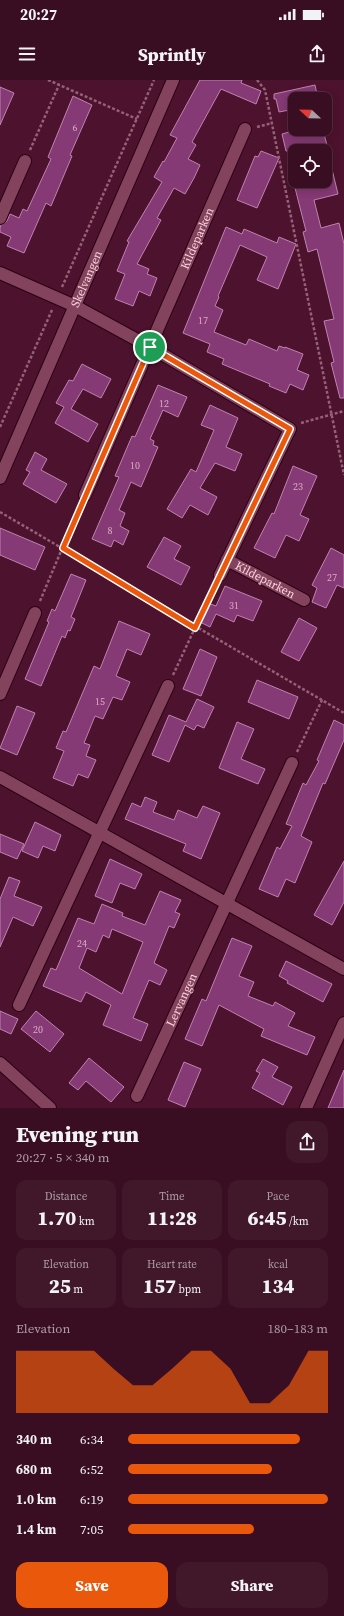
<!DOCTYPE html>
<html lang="en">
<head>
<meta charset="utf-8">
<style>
  :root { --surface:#3a0e22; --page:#41172a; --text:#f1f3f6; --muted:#ab9ca5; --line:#542e40; --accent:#ea580c }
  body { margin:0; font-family:"Source Serif 4",serif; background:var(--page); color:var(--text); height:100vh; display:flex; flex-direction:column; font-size:15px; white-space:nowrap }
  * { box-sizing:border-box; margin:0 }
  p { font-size:13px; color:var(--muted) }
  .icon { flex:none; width:22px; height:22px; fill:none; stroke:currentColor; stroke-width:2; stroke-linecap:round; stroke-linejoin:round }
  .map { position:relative; height:1028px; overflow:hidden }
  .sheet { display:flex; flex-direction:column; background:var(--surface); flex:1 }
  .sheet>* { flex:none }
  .needle { width:26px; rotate:292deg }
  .fabs { position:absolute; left:288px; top:12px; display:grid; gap:8px }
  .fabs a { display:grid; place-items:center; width:44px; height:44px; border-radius:8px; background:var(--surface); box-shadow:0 2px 10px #0003,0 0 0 1px var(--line); font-size:20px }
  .pin { position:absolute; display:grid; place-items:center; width:34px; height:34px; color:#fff; margin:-17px; border:2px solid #fff; border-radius:50%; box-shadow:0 1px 4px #0007 }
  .round { display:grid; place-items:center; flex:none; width:42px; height:42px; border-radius:12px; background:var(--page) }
  .headline { display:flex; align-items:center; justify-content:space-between; height:68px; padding:0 16px }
  h1 { font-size:22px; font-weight:800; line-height:30px }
  .stats { display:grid; grid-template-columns:repeat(3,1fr); gap:6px; height:68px; padding:4px 16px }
  .stats div { display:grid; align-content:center; border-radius:10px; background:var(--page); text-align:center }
  .stats b { font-size:20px; font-weight:800 }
  .stats small { font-size:11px; font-weight:400 }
  .stats p { font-size:11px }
  .chart { height:112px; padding:8px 16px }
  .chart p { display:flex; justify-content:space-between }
  .chart svg { width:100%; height:72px; margin-top:4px; fill:var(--accent); opacity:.7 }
  .cta { display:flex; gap:8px; margin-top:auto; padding:8px 16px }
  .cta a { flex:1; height:46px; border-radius:12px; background:var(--accent); color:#fff; font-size:16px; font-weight:800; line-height:46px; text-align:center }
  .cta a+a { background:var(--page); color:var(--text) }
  ul { padding:0 16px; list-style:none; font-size:13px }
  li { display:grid; grid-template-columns:64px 48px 1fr; align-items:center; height:30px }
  li i { height:10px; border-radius:5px; background:var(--accent) }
  .status { display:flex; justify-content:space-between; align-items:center; height:28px; padding:0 20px; background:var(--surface); direction:ltr }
  .status svg { height:11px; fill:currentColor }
  header { display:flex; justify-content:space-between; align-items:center; height:52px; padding:0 16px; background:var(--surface); font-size:18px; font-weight:800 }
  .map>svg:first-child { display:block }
</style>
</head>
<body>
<div class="status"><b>20:27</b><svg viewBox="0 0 49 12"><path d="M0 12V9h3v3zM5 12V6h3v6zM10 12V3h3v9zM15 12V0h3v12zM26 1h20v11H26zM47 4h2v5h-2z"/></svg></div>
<header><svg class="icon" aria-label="menu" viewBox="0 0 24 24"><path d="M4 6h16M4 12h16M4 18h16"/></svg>Sprintly<svg class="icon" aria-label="share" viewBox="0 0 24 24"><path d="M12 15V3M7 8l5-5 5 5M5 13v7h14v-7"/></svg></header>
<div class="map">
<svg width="344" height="1028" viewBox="0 0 344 1028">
  <rect width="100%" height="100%" fill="#4d122d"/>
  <g fill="#853975" stroke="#be83af" fill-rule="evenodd">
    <polygon points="200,0 242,0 241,3 261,11 256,24 221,9 192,62 196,65 188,79 200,85 194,98 185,114 174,108 157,138 161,140 137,184 149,189 147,194 157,198 150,216 139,211 133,226 115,219 125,194 117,191 129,162 127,161 162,102 154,97 163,81 164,82 177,58 170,55"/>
    <polygon points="315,5 318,19 295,19 295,29 279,32 276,19 274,19 274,14"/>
    <polygon points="0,7 14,13 0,45"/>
    <polygon points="73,16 92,25 70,75 72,76 51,126 46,123 24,173 7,166 11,157 0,152 0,148 1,145 7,141 10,134 19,138 23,129 27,131 51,79 48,77"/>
    <polygon points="296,50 298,56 323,50 328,69 319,71 286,71 282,54"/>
    <polygon points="261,71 279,78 257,128 237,120 255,76 258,77"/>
    <polygon points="325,77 329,77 338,114 314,120 321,148 339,143 344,164 344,318 340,318 331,283 334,282 324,241 334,239 317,169 308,172 303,152 306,151 294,104 306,101 325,101"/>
    <polygon points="226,147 242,154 244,149 277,163 279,157 296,164 278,209 257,200 267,177 240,165 218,216 219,217 215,226 223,230 214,252 246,265 249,259 277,271 279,266 285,268 285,267 303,274 297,290 309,295 303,310 290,304 286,313 269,306 270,304 222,284 224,279 207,272 210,264 183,253"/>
    <polygon points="82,284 111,299 101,318 83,309 71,329 98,344 88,362 55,343 64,327 56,323 69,300 73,301"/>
    <polygon points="158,305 187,317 178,337 163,330 150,359 154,361 153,365 158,367 141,407 131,402 119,430 125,433 120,446 129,451 123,465 114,460 111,467 92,459 119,397 115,396 132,356 135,357"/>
    <polygon points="210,325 238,338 226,367 242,374 235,391 215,383 200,408 217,417 208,435 190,425 182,438 167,429 191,389 196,392 214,350 201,345"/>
    <polygon points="35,372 47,379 41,390 67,404 56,423 23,404 30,392 26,390"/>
    <polygon points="293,386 317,396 300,435 309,439 299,461 286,455 275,478 254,468 272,433 274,434"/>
    <polygon points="0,448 45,467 35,490 0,475"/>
    <polygon points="164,457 181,466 174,479 190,487 181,505 147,487"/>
    <polygon points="331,468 344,475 344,508 337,505 326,528 312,522 317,508 312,505"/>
    <polygon points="71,494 86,500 71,537 75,539 70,551 68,550 65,558 62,556 41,606 25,599 49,542 47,541 52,529 55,531"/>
    <polygon points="225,506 262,521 253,541 237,535 234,542 216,534 210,547 200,542 208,523 216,526"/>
    <polygon points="299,538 317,548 299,581 281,572"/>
    <polygon points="119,541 150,554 141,575 127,569 116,596 130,602 122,620 113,617 103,639 95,636 84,663 90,665 86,676 96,680 88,698 78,694 73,706 53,698 64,671 56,668 63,651 66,652 94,586 100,589"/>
    <polygon points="200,569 217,577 201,616 183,609"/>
    <polygon points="257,600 298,617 289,639 248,622"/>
    <polygon points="197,619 214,627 204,648 197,645 194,650 185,645 169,682 152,675 169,635 186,642"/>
    <polygon points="17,626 35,633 17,675 0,668"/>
    <polygon points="334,640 344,645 344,660 325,704 323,703 301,756 312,762 295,803 286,799 278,817 259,809 277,767 280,769 292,746 286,744 303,703 306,705 319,681 317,680"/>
    <polygon points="237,642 254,649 241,679 265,689 258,704 219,688"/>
    <polygon points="145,717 157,722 153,732 174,740 178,730 197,738 203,726 220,733 201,779 183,771 186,764 125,739 132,723 141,727"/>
    <polygon points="35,742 61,755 55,771 43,766 38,778 22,771"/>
    <polygon points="0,754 24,764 17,779 0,772"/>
    <polygon points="110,779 142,794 135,809 120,803 112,823 95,816"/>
    <polygon points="344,781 344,822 332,845 314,835"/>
    <polygon points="9,797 20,801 14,816 42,827 33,846 13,837 0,867 0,819"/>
    <path d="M160 811 181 820 175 832 180 834 174 848 169 846 154 883 167 890 160 905 149 900 133 938 148 944 141 961 103 945 111 925 86 912 81 922 43 906 51 888 56 890 78 838 94 844 102 824 123 833 122 836 145 845ZM112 849 143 862 122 914 79 888 87 868 96 872 103 855 109 858Z"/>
    <polygon points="232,858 252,866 239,896 254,902 248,916 273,926 275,922 295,933 288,946 315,957 307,975 261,956 264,949 219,925 202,966 185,959 202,919 206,921"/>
    <polygon points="286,881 332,904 323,922 287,903 288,901 279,896"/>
    <polygon points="0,931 18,939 11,954 0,949"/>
    <polygon points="36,931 64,954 50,972 21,949"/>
    <polygon points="89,978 124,1007 111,1022 86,1001 78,1010 69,1003"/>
    <polygon points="263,979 278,987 272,997 292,1007 283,1025 252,1008 260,993 256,991"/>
    <polygon points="184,982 201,989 185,1027 168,1020"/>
    <polygon points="344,990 344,1028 328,1028"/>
  </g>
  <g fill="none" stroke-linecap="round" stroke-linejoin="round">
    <g stroke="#2c0215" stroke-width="14">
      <g id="minor">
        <polyline points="0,138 25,81"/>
        <polyline points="0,193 75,226 150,267 290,349 220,495"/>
        <path id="s1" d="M85 415 245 49"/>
        <path id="s2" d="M227 480 304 520"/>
        <polyline points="0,614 35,533"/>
        <polyline points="0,697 344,889"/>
        <polyline points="19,925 168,606"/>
        <path id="s3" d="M137 1016 292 683"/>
        <polyline points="306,1028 344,943"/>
      </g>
    </g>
    <g stroke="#2c0215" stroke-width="14">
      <g id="tertiary">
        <path id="s4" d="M0 398 173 0"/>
        <polyline points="0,983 50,1028"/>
      </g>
    </g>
    <g stroke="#946176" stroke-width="2.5" stroke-dasharray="3 2" stroke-linecap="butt">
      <polyline points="48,0 137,39"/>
      <polyline points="257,0 265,10 344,395"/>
      <polyline points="257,47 272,43"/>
      <polyline points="30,70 59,5"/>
      <polyline points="62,207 154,0"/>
      <polyline points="301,343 344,331"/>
      <polyline points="0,347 52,230"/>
      <polyline points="0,432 344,633"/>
      <polyline points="40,521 80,426"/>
      <polyline points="173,595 215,505"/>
      <polyline points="297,672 322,620"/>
    </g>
    <use href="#minor" stroke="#83435c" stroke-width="12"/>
    <use href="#tertiary" stroke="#83435c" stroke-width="12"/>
  </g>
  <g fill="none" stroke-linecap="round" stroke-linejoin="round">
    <g stroke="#fff" stroke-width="8">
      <polygon id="route" points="150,267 290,349 195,548 63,468"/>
    </g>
    <use href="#route" stroke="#ea580c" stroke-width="5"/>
  </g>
  <g text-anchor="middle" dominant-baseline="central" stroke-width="3" stroke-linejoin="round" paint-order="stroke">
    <g font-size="10" fill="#dcacc4">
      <text x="75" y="47">6</text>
      <text x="203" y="240">17</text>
      <text x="164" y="323">12</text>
      <text x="135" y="385">10</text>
      <text x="298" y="406">23</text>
      <text x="110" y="450">8</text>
      <text x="332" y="497">27</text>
      <text x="234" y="525">31</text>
      <text x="100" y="621">15</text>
      <text x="82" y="863">24</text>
      <text x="38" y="949">20</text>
    </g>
    <g font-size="12" fill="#f9d2df" stroke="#4d122d">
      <text stroke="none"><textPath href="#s1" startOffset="280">Kildeparken</textPath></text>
      <text stroke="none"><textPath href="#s4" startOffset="217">Skelvangen</textPath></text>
      <text stroke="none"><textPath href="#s2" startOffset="43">Kildeparken</textPath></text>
      <text stroke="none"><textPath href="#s3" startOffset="106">Lervangen</textPath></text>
    </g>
  </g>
</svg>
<div class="fabs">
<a><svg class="needle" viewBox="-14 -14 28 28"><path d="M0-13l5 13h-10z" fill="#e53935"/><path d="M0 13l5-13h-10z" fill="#ab9ca5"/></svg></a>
<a><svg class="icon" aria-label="locate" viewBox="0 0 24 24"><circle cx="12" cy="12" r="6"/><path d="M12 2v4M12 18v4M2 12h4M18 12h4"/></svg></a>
</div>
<div class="pin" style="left:150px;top:267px;background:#1e9e55"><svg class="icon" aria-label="arrive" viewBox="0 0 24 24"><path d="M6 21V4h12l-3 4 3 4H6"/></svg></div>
</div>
<section class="sheet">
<div class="headline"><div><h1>Evening run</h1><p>20:27 · 5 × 340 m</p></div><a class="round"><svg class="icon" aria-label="share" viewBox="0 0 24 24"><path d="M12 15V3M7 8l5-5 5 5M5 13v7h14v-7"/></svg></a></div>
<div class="stats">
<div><p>Distance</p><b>1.70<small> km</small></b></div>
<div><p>Time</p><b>11:28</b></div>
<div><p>Pace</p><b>6:45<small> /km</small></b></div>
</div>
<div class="stats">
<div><p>Elevation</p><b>25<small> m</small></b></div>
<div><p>Heart rate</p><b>157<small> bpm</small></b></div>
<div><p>kcal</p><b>134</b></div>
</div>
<div class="chart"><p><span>Elevation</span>180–183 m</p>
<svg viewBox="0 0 160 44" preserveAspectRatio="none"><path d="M0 44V6L10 6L20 6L30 6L40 6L50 17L60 27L70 27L80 17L90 6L100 6L110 17L120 38L130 38L140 27L150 6L160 6V44z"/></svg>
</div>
<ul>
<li><b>340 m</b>6:34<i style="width:86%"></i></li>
<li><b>680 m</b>6:52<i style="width:72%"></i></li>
<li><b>1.0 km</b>6:19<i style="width:100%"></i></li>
<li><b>1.4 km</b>7:05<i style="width:63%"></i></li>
</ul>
<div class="cta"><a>Save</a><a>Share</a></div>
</section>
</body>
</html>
